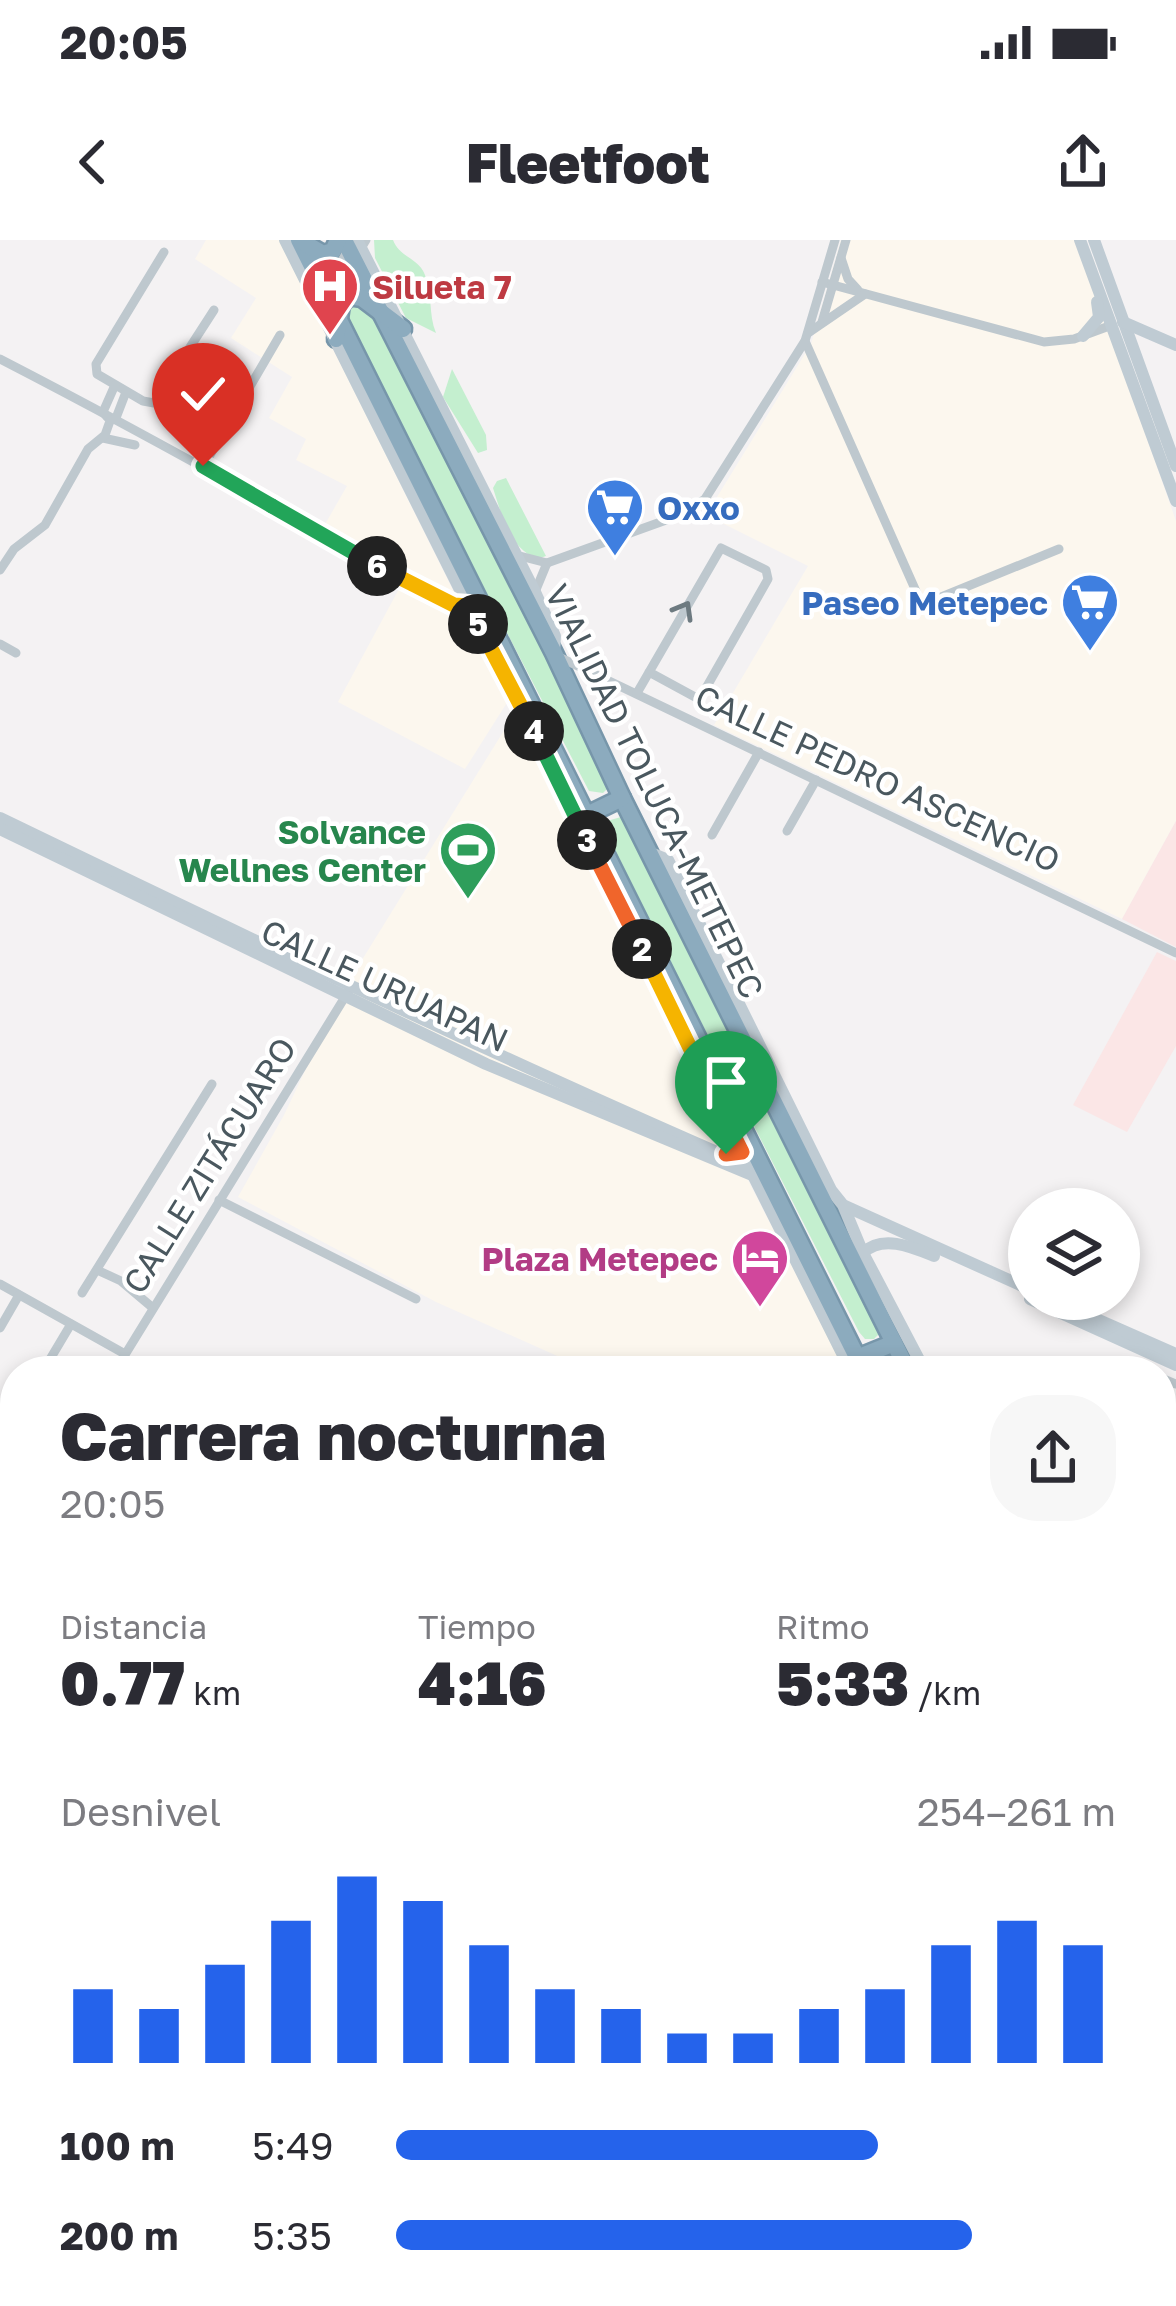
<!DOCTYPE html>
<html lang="es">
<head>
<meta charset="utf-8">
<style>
  :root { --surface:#fff; --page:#f7f7f7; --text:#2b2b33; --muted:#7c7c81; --accent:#2563eb }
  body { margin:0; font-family:"Golos Text",sans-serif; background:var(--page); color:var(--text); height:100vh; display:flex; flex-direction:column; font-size:45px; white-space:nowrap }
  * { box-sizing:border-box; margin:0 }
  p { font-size:39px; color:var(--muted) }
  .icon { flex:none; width:66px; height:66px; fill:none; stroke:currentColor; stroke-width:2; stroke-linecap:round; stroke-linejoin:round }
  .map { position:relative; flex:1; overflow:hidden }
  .sheet { position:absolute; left:0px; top:1116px; width:1176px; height:951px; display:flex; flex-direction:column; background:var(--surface); border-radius:48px 48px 0 0; box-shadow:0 6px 18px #0003 }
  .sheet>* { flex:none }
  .buttons { position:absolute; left:1008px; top:948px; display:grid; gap:24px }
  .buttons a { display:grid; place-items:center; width:132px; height:132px; border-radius:50%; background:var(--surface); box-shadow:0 6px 18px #0003; font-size:60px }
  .pin { position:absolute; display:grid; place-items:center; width:102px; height:102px; color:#fff; margin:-123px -51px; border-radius:50% 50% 50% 0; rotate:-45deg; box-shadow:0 0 12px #0007 }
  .pin .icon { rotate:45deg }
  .km { position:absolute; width:60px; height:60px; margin:-30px; border-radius:50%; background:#222; color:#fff; font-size:33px; line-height:60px; text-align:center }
  .round { display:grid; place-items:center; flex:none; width:126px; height:126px; border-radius:48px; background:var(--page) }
  .head { display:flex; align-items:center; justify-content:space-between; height:204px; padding:0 60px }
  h1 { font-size:66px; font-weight:800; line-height:90px }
  .stats { display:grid; grid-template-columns:repeat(3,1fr); gap:18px; height:204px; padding:12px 60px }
  .stats div { display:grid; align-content:center }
  .stats b { font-size:60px; font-weight:800 }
  .stats small { font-size:33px; font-weight:400 }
  .stats p { font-size:33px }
  .chart { height:336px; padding:24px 60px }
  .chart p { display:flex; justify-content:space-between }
  .chart svg { width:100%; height:216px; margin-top:12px; stroke:var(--accent); stroke-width:6 }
  ul { padding:0 60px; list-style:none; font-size:39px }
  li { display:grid; grid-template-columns:192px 144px 1fr; align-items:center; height:90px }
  li i { height:30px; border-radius:15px; background:var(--accent) }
  .status { display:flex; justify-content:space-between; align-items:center; height:84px; padding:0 60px; background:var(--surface); direction:ltr }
  .status svg { height:33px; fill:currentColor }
  header { display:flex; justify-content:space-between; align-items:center; height:156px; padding:0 60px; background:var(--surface); font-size:54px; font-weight:800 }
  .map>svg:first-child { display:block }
</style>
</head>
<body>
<div class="status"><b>20:05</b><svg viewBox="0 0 49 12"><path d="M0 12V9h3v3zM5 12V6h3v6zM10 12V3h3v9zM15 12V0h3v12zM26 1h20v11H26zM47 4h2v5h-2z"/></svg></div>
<header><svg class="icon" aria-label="back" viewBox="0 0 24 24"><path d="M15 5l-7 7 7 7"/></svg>Fleetfoot<svg class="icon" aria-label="share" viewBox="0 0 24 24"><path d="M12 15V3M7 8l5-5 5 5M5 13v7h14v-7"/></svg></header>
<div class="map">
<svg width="1176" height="2066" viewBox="0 0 1176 2066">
  <rect width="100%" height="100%" fill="#f4f2f3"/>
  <g fill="#fcf7ee">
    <polygon points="206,0 279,0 508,461 465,529 338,462 407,334 324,286 347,246 296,220 306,199 269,178 292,137 231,98 256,58 195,19"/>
    <polygon points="841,0 1077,0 1176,281 1176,581 1122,679 714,485 808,326 706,275 811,104"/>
    <polygon points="516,471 754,952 847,1131 793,1131 785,1126 781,1131 591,1131 436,1062 238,957 284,875 344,749"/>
  </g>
  <g fill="#fbe6e6">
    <polygon points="1176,581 1176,707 1122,679"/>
    <polygon points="1157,712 1176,721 1176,806 1127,892 1073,865"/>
  </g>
  <g fill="#c4efcf">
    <path d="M374 0H393C400 18 419 18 425 35 433 54 428 74 436 93L406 78 375 18Z"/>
    <polygon points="354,60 373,74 450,219 609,547 603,553 589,551 347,84 345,67"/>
    <polygon points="452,129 486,195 487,210 478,213 443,157"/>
    <path d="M506 238 546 316 537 319C509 307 502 276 493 248L497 241Z"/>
    <polygon points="621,577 881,1092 874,1099 865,1099 859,1092 606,596 607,581"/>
    <polygon points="719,2052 828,2052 850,2064 858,2052 964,2052 956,2066 711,2066"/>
  </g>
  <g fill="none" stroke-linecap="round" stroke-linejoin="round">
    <g stroke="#7796aa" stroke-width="21">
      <g id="highway">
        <polyline points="299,0 864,1131"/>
        <polyline points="344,0 554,413 622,558 908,1131"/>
        <polyline points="301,1 323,14 333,11 338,0"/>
        <polyline points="336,99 341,65 349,56 362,58 403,89"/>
        <polyline points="587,575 622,558"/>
        <polyline points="857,1118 894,1103"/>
        <polyline points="1161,1553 1176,1571"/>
        <polyline points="1161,1629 1176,1658"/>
        <polyline points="1161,1847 1176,1864"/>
      </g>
    </g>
    <g stroke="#bec8ce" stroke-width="9">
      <polyline points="164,12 96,124 97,134 143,161 154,163 214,70"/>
      <polyline points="841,18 848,39 858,50"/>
      <polyline points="822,42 1044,102 1074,99 1112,85"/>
      <polyline points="325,51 348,10"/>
      <polyline points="330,60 366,0"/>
      <polyline points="822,82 846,0"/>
      <polyline points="808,93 865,54"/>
      <polyline points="805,101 919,358 929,362 1059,309"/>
      <path d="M0 119C126 184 249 252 372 323 393 335 449 371 471 365"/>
      <polyline points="199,168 228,184"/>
      <polyline points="107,177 103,172 115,145"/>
      <polyline points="103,198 135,205"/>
      <polyline points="203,227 280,95"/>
      <polyline points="516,315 547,323 680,275 705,259 805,101 835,0"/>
      <polyline points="0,330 14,309 45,285 88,209 105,195 110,181 116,178 126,152"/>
      <polyline points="535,352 547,323"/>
      <polyline points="0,404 16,413"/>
      <polyline points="559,417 1176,713"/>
      <polyline points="637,453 721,308 766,330 768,339 702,455 695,457 649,432"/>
      <polyline points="787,591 816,540"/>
      <polyline points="712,595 759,512"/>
      <polyline points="219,960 416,1059"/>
      <polyline points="97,1030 121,1041 153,1068"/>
      <polyline points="0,1044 125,1114"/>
      <polyline points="82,1053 212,844"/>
      <polyline points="0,1088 19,1055"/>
      <polyline points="43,1131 71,1084"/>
      <polyline points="115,1131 348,752"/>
      <polyline points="1161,1138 1176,1144"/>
      <polyline points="0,1205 15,1179"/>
      <polyline points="1161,1228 1176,1199"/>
      <polyline points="1161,1347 1176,1354"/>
      <polyline points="0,1445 15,1420"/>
      <polyline points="0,1448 15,1456"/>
      <polyline points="1161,1458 1176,1427"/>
      <polyline points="15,1477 6,1495 15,1503"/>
      <polyline points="1161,1504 1176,1512"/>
      <polyline points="0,1564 15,1535"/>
      <polyline points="0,1675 15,1682"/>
      <polyline points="15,1704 7,1721 15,1727"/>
      <polyline points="0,1822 15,1797"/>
      <polyline points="0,1832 15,1840"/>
      <polyline points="1061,2052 1088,2066"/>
      <polyline points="664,2066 671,2052"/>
    </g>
    <g stroke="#bfcbd3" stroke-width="12">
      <polyline points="285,0 851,1131"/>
      <polyline points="357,0 535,352 555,396 554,413"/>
      <polyline points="1080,0 1176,261"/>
      <polyline points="1094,0 1176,226"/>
      <polyline points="1123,82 1176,105"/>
      <polyline points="1083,96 1099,77 1097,62"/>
      <path d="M0 578C238 693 476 807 719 913L742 912"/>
      <polyline points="0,589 486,824 752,935"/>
      <polyline points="651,613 668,620 831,950 843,965 863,1013 925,1131"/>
      <polyline points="845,966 1029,1049"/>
      <path d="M863 1013C882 994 912 1007 934 1016"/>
      <polyline points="1030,1059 1176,1125"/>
      <polyline points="1051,1059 1176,1114"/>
      <polyline points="0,1287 15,1288"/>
      <polyline points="275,2066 311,2052"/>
    </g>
    <use href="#highway" stroke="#8cabbe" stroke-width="16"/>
    <g stroke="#7796aa" stroke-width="21" stroke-linecap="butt">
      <polyline id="highway-bridge" points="1161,1729 1176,1758"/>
    </g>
    <use href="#highway-bridge" stroke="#8cabbe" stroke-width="16"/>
  </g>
  <defs><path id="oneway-chevron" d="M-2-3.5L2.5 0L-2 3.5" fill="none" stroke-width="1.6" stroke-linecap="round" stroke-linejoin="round" transform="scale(3)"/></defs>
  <use stroke="#6d7a80" href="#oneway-chevron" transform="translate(684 370) rotate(-60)"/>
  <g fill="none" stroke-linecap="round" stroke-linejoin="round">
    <g stroke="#fff" stroke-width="24">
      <polyline id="split-1" points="695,818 742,912 726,914"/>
    </g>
    <g stroke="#fff" stroke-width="24">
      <polyline id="split-2" points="642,709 695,818"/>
    </g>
    <g stroke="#fff" stroke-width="24">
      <polyline id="split-3" points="587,600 642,709"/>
    </g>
    <g stroke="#fff" stroke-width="24">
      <polyline id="split-4" points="534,491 587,600"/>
    </g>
    <g stroke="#fff" stroke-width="24">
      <polyline id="split-5" points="478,384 534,491"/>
    </g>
    <g stroke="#fff" stroke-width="24">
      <polyline id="split-6" points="377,326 454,365 469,366 478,384"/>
    </g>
    <g stroke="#fff" stroke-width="24">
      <polyline id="split-7" points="272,266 377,326"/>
    </g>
    <g stroke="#fff" stroke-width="24">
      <polyline id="split-8" points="203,226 272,266"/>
    </g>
    <use href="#split-1" stroke="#f0652b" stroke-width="15"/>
    <use href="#split-2" stroke="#f5b400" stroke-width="15"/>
    <use href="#split-3" stroke="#f0652b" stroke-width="15"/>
    <use href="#split-4" stroke="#22a559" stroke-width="15"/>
    <use href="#split-5" stroke="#f5b400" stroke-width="15"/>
    <use href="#split-6" stroke="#f5b400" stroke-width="15"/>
    <use href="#split-7" stroke="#22a559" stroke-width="15"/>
    <use href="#split-8" stroke="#22a559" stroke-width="15"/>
  </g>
  <defs>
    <g id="hospital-pin" transform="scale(3)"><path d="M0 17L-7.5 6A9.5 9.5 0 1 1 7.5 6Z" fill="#e0444e" stroke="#fff"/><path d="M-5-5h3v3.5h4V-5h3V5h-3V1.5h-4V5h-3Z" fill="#fff"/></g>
    <g id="supermarket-pin" transform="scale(3)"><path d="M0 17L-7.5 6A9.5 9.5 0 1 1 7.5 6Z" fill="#3f7fe0" stroke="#fff"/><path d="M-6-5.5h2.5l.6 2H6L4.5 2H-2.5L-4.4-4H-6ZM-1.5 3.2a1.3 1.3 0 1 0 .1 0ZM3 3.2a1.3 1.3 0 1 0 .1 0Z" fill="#fff"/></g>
    <g id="stadium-pin" transform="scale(3)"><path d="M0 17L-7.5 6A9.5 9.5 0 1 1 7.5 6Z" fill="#2e9e5b" stroke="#fff"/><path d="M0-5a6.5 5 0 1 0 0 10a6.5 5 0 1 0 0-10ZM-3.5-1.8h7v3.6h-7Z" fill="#fff"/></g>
    <g id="hotel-pin" transform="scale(3)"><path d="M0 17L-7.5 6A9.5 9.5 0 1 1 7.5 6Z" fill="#d1479c" stroke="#fff"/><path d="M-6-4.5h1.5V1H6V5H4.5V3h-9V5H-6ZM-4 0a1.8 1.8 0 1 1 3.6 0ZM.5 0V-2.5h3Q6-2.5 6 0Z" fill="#fff"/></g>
  </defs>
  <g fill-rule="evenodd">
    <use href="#hospital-pin" x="330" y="46"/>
    <use href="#supermarket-pin" x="615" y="267"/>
    <use href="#supermarket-pin" x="1090" y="362"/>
    <use href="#stadium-pin" x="468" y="610"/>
    <use href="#hotel-pin" x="760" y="1018"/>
  </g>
  <g text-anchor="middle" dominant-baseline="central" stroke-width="9" stroke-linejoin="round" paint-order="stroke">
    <g font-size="33" font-weight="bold" fill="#be3a42" stroke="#fff" text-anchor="start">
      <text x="372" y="46">Silueta 7</text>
    </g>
    <g font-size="33" font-weight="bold" fill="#366cbe" stroke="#fff" text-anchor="start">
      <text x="657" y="267">Oxxo</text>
      <text x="1048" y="362" text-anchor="end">Paseo Metepec</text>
    </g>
    <g font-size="33" fill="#4a585f" stroke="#fff">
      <text transform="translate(878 538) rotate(25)">CALLE PEDRO ASCENCIO</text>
      <text transform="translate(655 551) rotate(64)">VIALIDAD TOLUCA-METEPEC</text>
      <text transform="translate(385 745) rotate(25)">CALLE URUAPAN</text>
      <text transform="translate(209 925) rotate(-58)">CALLE ZITÁCUARO</text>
    </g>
    <g font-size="33" font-weight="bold" fill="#27864d" stroke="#fff" text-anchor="end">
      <text x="426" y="591">Solvance<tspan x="426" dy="38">Wellnes Center</tspan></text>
    </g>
    <g font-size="33" font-weight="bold" fill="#b23c85" stroke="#fff" text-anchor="end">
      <text x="718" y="1018">Plaza Metepec</text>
    </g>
  </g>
</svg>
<div class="buttons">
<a><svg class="icon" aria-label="layers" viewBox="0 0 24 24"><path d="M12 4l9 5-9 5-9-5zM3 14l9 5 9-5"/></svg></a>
</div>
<div class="pin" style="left:726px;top:914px;background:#1e9e55"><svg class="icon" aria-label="arrive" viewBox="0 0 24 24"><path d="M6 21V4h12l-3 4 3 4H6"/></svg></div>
<div class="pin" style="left:203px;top:226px;background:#d93025"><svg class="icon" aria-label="check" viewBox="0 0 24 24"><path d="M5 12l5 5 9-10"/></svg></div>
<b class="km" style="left:642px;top:709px">2</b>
<b class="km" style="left:587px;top:600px">3</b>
<b class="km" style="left:534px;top:491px">4</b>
<b class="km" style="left:478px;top:384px">5</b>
<b class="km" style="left:377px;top:326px">6</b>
<section class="sheet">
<div class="head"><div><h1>Carrera nocturna</h1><p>20:05</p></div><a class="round"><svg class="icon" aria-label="share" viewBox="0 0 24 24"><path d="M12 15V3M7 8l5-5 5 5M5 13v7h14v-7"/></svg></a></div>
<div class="stats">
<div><p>Distancia</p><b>0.77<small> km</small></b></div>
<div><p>Tiempo</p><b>4:16</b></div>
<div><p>Ritmo</p><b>5:33<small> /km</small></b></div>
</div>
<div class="chart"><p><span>Desnivel</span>254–261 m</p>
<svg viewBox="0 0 160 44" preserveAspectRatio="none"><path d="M5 44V29M15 44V33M25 44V24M35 44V15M45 44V6M55 44V11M65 44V20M75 44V29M85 44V33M95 44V38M105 44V38M115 44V33M125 44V29M135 44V20M145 44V15M155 44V20"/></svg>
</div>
<ul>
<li><b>100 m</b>5:49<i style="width:67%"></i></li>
<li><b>200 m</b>5:35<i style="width:80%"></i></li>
</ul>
</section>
</div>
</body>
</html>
